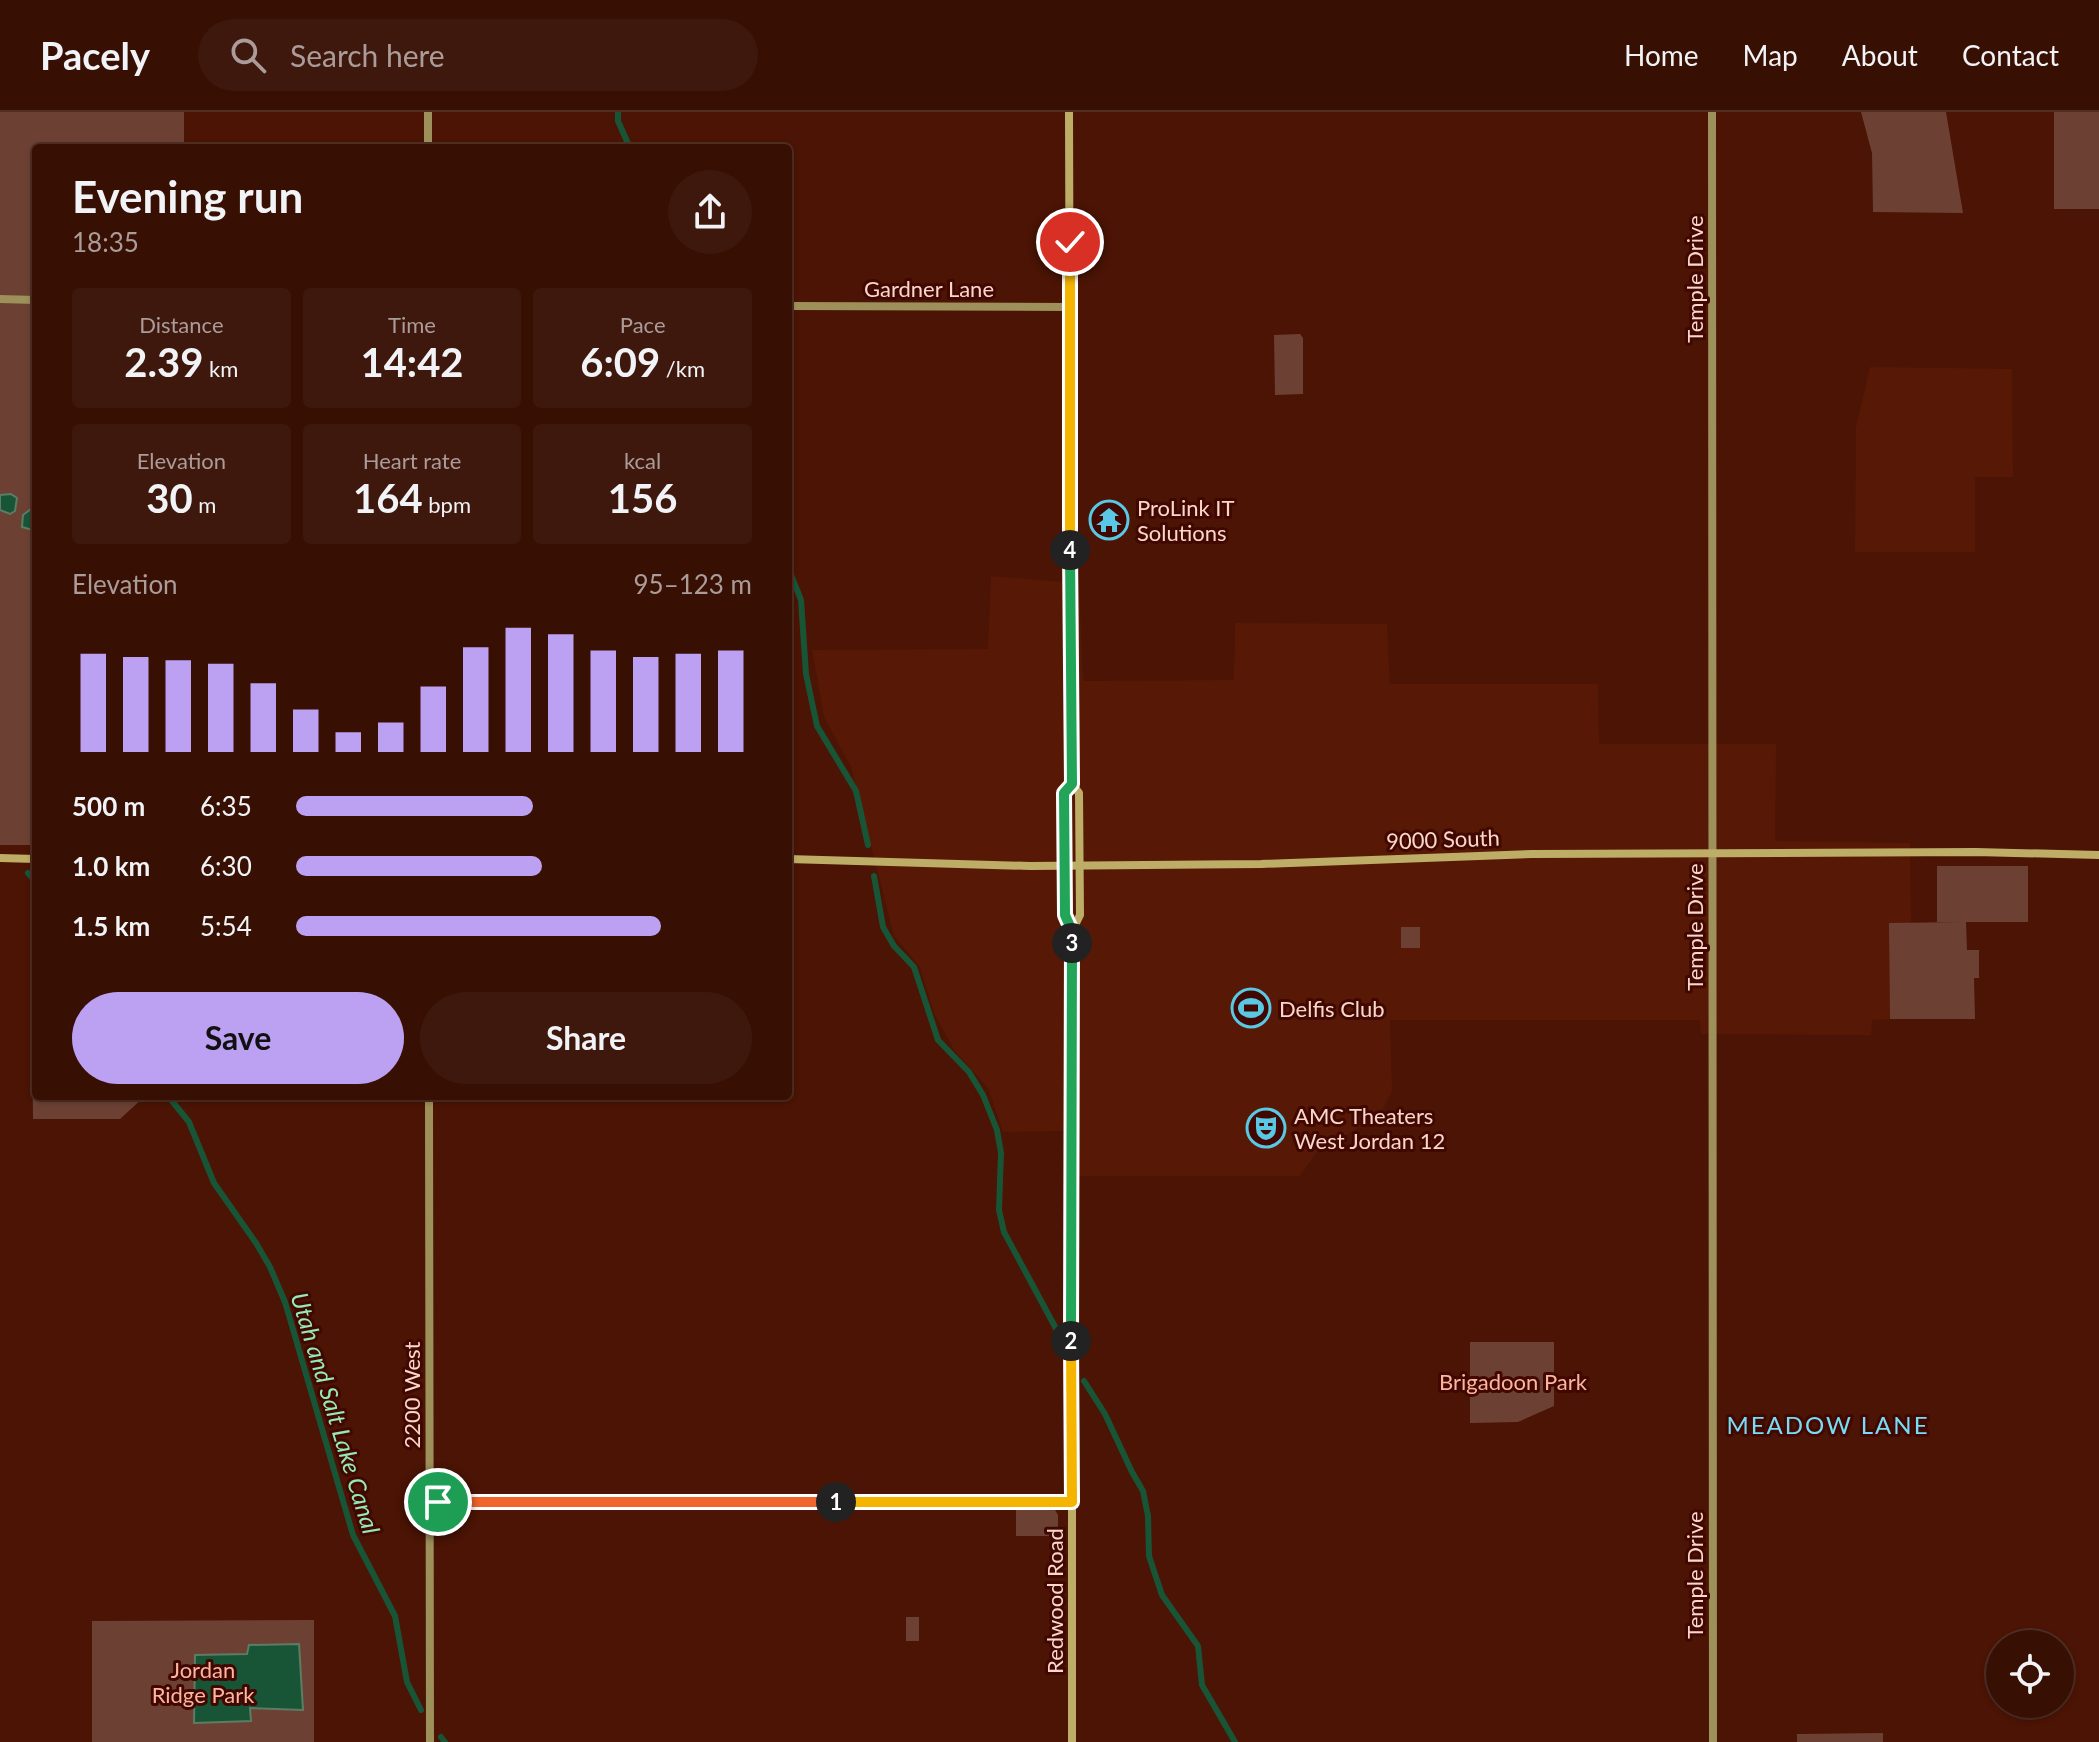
<!DOCTYPE html>
<html lang="en">
<head>
<meta charset="utf-8">
<style>
  :root { --surface:#380f03; --page:#3f180d; --text:#f1f3f6; --muted:#ab9c9a; --line:#522f25; --accent:#bca0f2 }
  body { margin:0; font-family:Lato,sans-serif; background:var(--page); color:var(--text); height:100vh; display:flex; flex-direction:column; font-size:30px; white-space:nowrap }
  * { box-sizing:border-box; margin:0 }
  p { font-size:26px; color:var(--muted) }
  .icon { flex:none; width:44px; height:44px; fill:none; stroke:currentColor; stroke-width:2; stroke-linecap:round; stroke-linejoin:round }
  .map { position:relative; flex:1; overflow:hidden }
  .panel { position:absolute; left:32px; top:32px; width:760px; height:956px; display:flex; flex-direction:column; background:var(--surface); border-radius:8px; box-shadow:0 2px 6px #0004,0 0 0 2px var(--line) }
  .panel>* { flex:none }
  .fabs { position:absolute; left:1986px; top:1518px; display:grid; gap:16px }
  .fabs a { display:grid; place-items:center; width:88px; height:88px; border-radius:50%; background:var(--surface); box-shadow:0 2px 6px #0004,0 0 0 2px var(--line); font-size:40px }
  .pin { position:absolute; display:grid; place-items:center; width:68px; height:68px; color:#fff; margin:-34px; border:4px solid #fff; border-radius:50%; box-shadow:0 2px 8px #0007 }
  .km { position:absolute; width:40px; height:40px; margin:-20px; border-radius:50%; background:#222; color:#fff; font-size:22px; line-height:40px; text-align:center }
  .round { display:grid; place-items:center; flex:none; width:84px; height:84px; border-radius:42px; background:var(--page) }
  .headline { display:flex; align-items:center; justify-content:space-between; height:136px; padding:0 40px }
  h1 { font-size:44px; font-weight:700; line-height:60px }
  .metrics { display:grid; grid-template-columns:repeat(3,1fr); gap:12px; height:136px; padding:8px 40px }
  .metrics div { display:grid; align-content:center; border-radius:8px; background:var(--page); text-align:center }
  .metrics b { font-size:40px; font-weight:700 }
  .metrics small { font-size:22px; font-weight:400 }
  .metrics p { font-size:22px }
  .chart { height:224px; padding:16px 40px }
  .chart p { display:flex; justify-content:space-between }
  .chart svg { width:100%; height:144px; margin-top:8px; stroke:var(--accent); stroke-width:6 }
  .cta { display:flex; gap:16px; margin-top:auto; padding:16px 40px }
  .cta a { flex:1; height:92px; border-radius:48px; background:var(--accent); color:#111; font-size:32px; font-weight:700; line-height:92px; text-align:center }
  .cta a+a { background:var(--page); color:var(--text) }
  ul { padding:0 40px; list-style:none; font-size:26px }
  li { display:grid; grid-template-columns:128px 96px 1fr; align-items:center; height:60px }
  li i { height:20px; border-radius:10px; background:var(--accent) }
  header { display:flex; align-items:center; gap:48px; box-sizing:border-box; height:112px; padding:0 40px; background:var(--surface); border-bottom:2px solid var(--line) }
  header strong { font-size:38px }
  nav { display:flex; gap:44px; margin-inline-start:auto; font-size:28px }
  .search { width:560px; height:72px; background:var(--page); display:flex; align-items:center; gap:20px; box-sizing:border-box; padding:0 28px; border-radius:44px; color:var(--muted); font-size:30px }
  .map>svg:first-child { display:block }
</style>
</head>
<body>
<header>
<strong>Pacely</strong>
<div class="search"><svg class="icon" aria-label="search" viewBox="0 0 24 24"><circle cx="10" cy="10" r="6"/><path d="M15 15l6 6"/></svg>Search here</div>
<nav><a>Home</a><a>Map</a><a>About</a><a>Contact</a></nav>
</header>
<div class="map">
<svg width="2099" height="1630" viewBox="0 0 2099 1630">
  <rect width="100%" height="100%" fill="#4b1404"/>
  <g fill="#571906">
    <polygon points="1870,255 2012,257 2013,365 1975,365 1975,440 1855,440 1856,315"/>
    <polygon points="991,464 1079,471 1083,569 1234,568 1235,511 1387,512 1390,572 1598,572 1599,632 1776,632 1775,729 1910,731 1911,811 1889,812 1890,907 1872,908 1871,923 1701,922 1700,908 1390,908 1392,979 1380,1003 1318,1039 1300,1064 1066,1064 1064,1019 1003,1020 988,976 954,938 934,901 920,855 894,824 851,655 824,605 812,538 988,537"/>
  </g>
  <g fill="#6c4134">
    <polygon points="0,0 184,0 184,36 36,36 36,733 0,733"/>
    <polygon points="1861,0 1946,0 1963,101 1873,100 1872,41"/>
    <rect x="2054" y="0" width="45" height="97"/>
    <polygon points="193,31 420,31 421,36 192,36"/>
    <polygon points="1300,222 1303,226 1303,282 1275,283 1274,223"/>
    <polygon points="1937,754 2028,754 2028,810 1966,810 1967,838 1979,838 1979,866 1974,866 1975,907 1890,907 1889,811 1962,810 1937,810"/>
    <rect x="1401" y="815" width="19" height="21"/>
    <polygon points="36,841 36,984 145,984 120,1007 33,1007 31,842"/>
    <polygon points="1470,1230 1554,1230 1554,1294 1518,1310 1470,1311"/>
    <polygon points="1016,1397 1055,1398 1058,1403 1058,1424 1016,1424"/>
    <rect x="906" y="1505" width="13" height="24"/>
    <polygon points="314,1508 314,1630 92,1630 92,1509"/>
    <polygon points="1883,1621 1883,1630 1797,1630 1797,1622"/>
  </g>
  <g fill="#185536" stroke="#5c7c63" stroke-width="2">
    <polygon points="11,382 17,386 15,399 10,402 0,398 0,383"/>
    <polygon points="31,397 36,397 36,419 22,415 23,403"/>
    <polygon points="299,1532 303,1598 250,1596 251,1609 194,1611 195,1543 247,1542 249,1533"/>
  </g>
  <g fill="none" stroke-linecap="round" stroke-linejoin="round">
    <g stroke="#185536" stroke-width="6">
      <polyline points="618,0 618,9 630,36"/>
      <polyline points="788,455 801,488 806,562 817,614 856,679 868,733"/>
      <polyline points="28,761 36,770"/>
      <polyline points="874,764 883,815 894,834 914,855 938,928 969,960 983,983 997,1018 1001,1041 999,1098 1004,1120 1060,1224"/>
      <polyline points="168,984 189,1010 214,1071 256,1131 270,1155 285,1190 353,1423 395,1504 407,1570 421,1598"/>
      <polyline points="1084,1269 1105,1302 1132,1360 1143,1379 1148,1404 1149,1444 1162,1483 1198,1534 1202,1573 1235,1630"/>
      <polyline points="441,1625 445,1630"/>
    </g>
    <g stroke="#9d905a" stroke-width="8">
      <polyline points="428,0 428,36"/>
      <polyline points="1712,0 1713,1630"/>
      <polyline points="0,187 36,188"/>
      <polyline points="788,194 1070,195"/>
      <polyline points="429,984 430,1630"/>
      <polyline points="429,1390 1072,1390"/>
    </g>
    <g stroke="#bdad66" stroke-width="8">
      <polyline points="1069,0 1071,615 1072,672 1079,681 1080,803 1072,819"/>
      <polyline points="1072,672 1064,681 1065,803 1072,819 1072,1630"/>
      <polyline points="0,746 36,747"/>
      <polyline points="788,747 1030,754 1261,752 1532,742 1976,740 2099,743"/>
    </g>
  </g>
  <g fill="none" stroke-linecap="round" stroke-linejoin="round">
    <g stroke="#fff" stroke-width="16">
      <polyline id="split-1" points="438,1390 836,1390"/>
    </g>
    <g stroke="#fff" stroke-width="16">
      <polyline id="split-2" points="836,1390 1072,1390 1071,1229"/>
    </g>
    <g stroke="#fff" stroke-width="16">
      <polyline id="split-3" points="1071,1229 1072,831"/>
    </g>
    <g stroke="#fff" stroke-width="16">
      <polyline id="split-4" points="1070,438 1072,672 1064,681 1065,803 1072,819 1072,831"/>
    </g>
    <g stroke="#fff" stroke-width="16">
      <polyline id="split-5" points="1070,130 1070,438"/>
    </g>
    <use href="#split-1" stroke="#f0652b" stroke-width="10"/>
    <use href="#split-2" stroke="#f5b400" stroke-width="10"/>
    <use href="#split-3" stroke="#22a559" stroke-width="10"/>
    <use href="#split-4" stroke="#22a559" stroke-width="10"/>
    <use href="#split-5" stroke="#f5b400" stroke-width="10"/>
  </g>
  <defs>
    <g id="temple-ring" transform="scale(2)"><circle r="9.5" fill="#400800" stroke="#59c8e4" stroke-width="1.5"/><path d="M0-6L5-2H3V0L6.5 2.5H4V6H1.5V3h-3V6H-4V2.5H-6.5L-3 0V-2H-5Z" fill="#59c8e4"/></g>
    <g id="stadium-ring" transform="scale(2)"><circle r="9.5" fill="#400800" stroke="#59c8e4" stroke-width="1.5"/><path d="M0-5a6.5 5 0 1 0 0 10a6.5 5 0 1 0 0-10ZM-3.5-1.8h7v3.6h-7Z" fill="#59c8e4"/></g>
    <g id="theatre-ring" transform="scale(2)"><circle r="9.5" fill="#400800" stroke="#59c8e4" stroke-width="1.5"/><path d="M-5-5.5Q0-4 5-5.5V0Q5 5 0 6Q-5 5-5 0ZM-3.3-2.5H-1v1.5H-3.3ZM1-2.5H3.3v1.5H1ZM-2.8 1Q0 5.5 2.8 1Z" fill="#59c8e4"/></g>
  </defs>
  <g fill-rule="evenodd">
    <use href="#temple-ring" x="1109" y="408"/>
    <use href="#stadium-ring" x="1251" y="896"/>
    <use href="#theatre-ring" x="1266" y="1016"/>
  </g>
  <g text-anchor="middle" dominant-baseline="central" stroke-width="6" stroke-linejoin="round" paint-order="stroke">
    <g font-size="22" fill="#fad6cb" stroke="#400800">
      <text transform="translate(1694 167) rotate(-90)">Temple Drive</text>
      <text x="929" y="176">Gardner Lane</text>
      <text transform="translate(1443 727) rotate(-2)">9000 South</text>
      <text transform="translate(1694 815) rotate(-90)">Temple Drive</text>
      <text transform="translate(411 1283) rotate(-90)">2200 West</text>
      <text transform="translate(1694 1463) rotate(-90)">Temple Drive</text>
      <text transform="translate(1054 1489) rotate(-90)">Redwood Road</text>
    </g>
    <g font-size="22" fill="#fad6cb" stroke="#400800" text-anchor="start">
      <text x="1137" y="395">ProLink IT<tspan x="1137" dy="25">Solutions</tspan></text>
      <text x="1279" y="896">Delfis Club</text>
      <text x="1294" y="1003">AMC Theaters<tspan x="1294" dy="25">West Jordan 12</tspan></text>
    </g>
    <g font-size="22" fill="#fdb4a0" stroke="#400800">
      <text x="1513" y="1269">Brigadoon Park</text>
      <text x="203" y="1557">Jordan<tspan x="203" dy="25">Ridge Park</tspan></text>
    </g>
    <g font-size="24" font-style="italic" fill="#94ebb7" stroke="#400800">
      <text transform="translate(336 1301) rotate(73)">Utah and Salt Lake Canal</text>
    </g>
    <g font-size="24" letter-spacing="2" fill="#78dcf6" stroke="#400800">
      <text x="1828" y="1312">MEADOW LANE</text>
    </g>
  </g>
</svg>
<div class="fabs">
<a><svg class="icon" aria-label="locate" viewBox="0 0 24 24"><circle cx="12" cy="12" r="6"/><path d="M12 2v4M12 18v4M2 12h4M18 12h4"/></svg></a>
</div>
<div class="pin" style="left:438px;top:1390px;background:#1e9e55"><svg class="icon" aria-label="arrive" viewBox="0 0 24 24"><path d="M6 21V4h12l-3 4 3 4H6"/></svg></div>
<div class="pin" style="left:1070px;top:130px;background:#d93025"><svg class="icon" aria-label="check" viewBox="0 0 24 24"><path d="M5 12l5 5 9-10"/></svg></div>
<b class="km" style="left:836px;top:1390px">1</b>
<b class="km" style="left:1071px;top:1229px">2</b>
<b class="km" style="left:1072px;top:831px">3</b>
<b class="km" style="left:1070px;top:438px">4</b>
<section class="panel">
<div class="headline"><div><h1>Evening run</h1><p>18:35</p></div><a class="round"><svg class="icon" aria-label="share" viewBox="0 0 24 24"><path d="M12 15V3M7 8l5-5 5 5M5 13v7h14v-7"/></svg></a></div>
<div class="metrics">
<div><p>Distance</p><b>2.39<small> km</small></b></div>
<div><p>Time</p><b>14:42</b></div>
<div><p>Pace</p><b>6:09<small> /km</small></b></div>
</div>
<div class="metrics">
<div><p>Elevation</p><b>30<small> m</small></b></div>
<div><p>Heart rate</p><b>164<small> bpm</small></b></div>
<div><p>kcal</p><b>156</b></div>
</div>
<div class="chart"><p><span>Elevation</span>95–123 m</p>
<svg viewBox="0 0 160 44" preserveAspectRatio="none"><path d="M5 44V14M15 44V15M25 44V16M35 44V17M45 44V23M55 44V31M65 44V38M75 44V35M85 44V24M95 44V12M105 44V6M115 44V8M125 44V13M135 44V15M145 44V14M155 44V13"/></svg>
</div>
<ul>
<li><b>500 m</b>6:35<i style="width:52%"></i></li>
<li><b>1.0 km</b>6:30<i style="width:54%"></i></li>
<li><b>1.5 km</b>5:54<i style="width:80%"></i></li>
</ul>
<div class="cta"><a>Save</a><a>Share</a></div>
</section>
</div>
</body>
</html>
